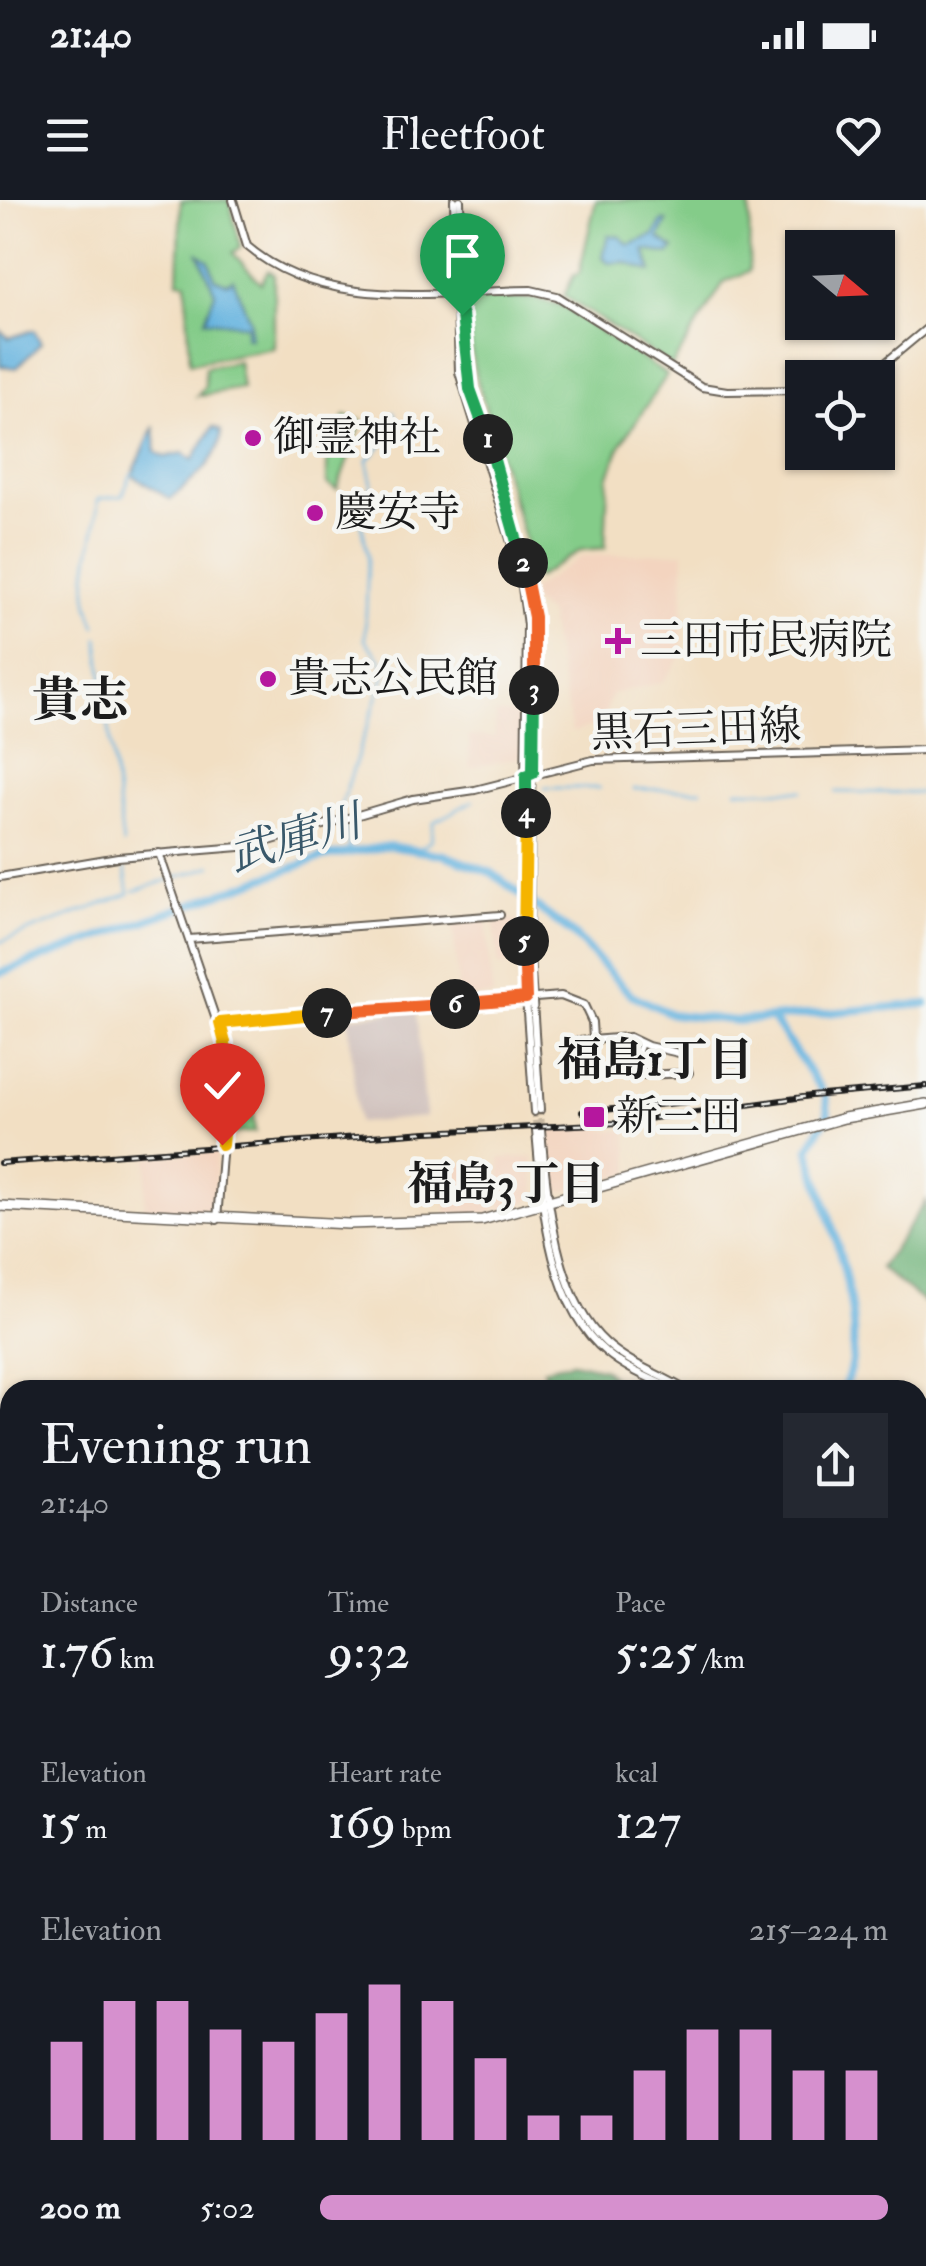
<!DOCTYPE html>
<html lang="en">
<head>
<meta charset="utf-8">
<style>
  :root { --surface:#171b24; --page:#242831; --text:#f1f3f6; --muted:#9ea1a6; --accent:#d690ce }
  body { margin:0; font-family:"IM FELL Double Pica","Noto Serif JP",serif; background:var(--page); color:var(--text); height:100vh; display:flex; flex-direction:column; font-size:38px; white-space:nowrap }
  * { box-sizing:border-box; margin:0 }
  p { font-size:32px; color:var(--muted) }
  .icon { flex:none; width:55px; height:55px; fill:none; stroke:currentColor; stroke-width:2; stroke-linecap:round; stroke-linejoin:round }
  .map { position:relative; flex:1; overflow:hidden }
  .drawer { position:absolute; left:0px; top:1180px; width:928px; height:888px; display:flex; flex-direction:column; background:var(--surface); border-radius:30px 30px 0 0; box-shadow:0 2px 8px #0004 }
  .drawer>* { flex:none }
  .needle { width:65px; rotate:109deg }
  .tools { position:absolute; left:785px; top:30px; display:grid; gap:20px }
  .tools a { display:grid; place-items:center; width:110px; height:110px; border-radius:0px; background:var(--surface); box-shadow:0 2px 8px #0004; font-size:50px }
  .pin { position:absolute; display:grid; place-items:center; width:85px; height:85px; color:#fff; margin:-102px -42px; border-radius:50% 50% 50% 0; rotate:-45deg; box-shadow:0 0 10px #0007 }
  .pin .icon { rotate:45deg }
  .km { position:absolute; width:50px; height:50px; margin:-25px; border-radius:50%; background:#222; color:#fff; font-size:28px; line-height:50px; text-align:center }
  .round { display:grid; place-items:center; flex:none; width:105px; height:105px; border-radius:0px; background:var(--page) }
  .overview { display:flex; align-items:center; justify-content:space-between; height:170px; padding:0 40px }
  h1 { font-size:55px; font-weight:600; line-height:75px }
  .metrics { display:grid; grid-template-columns:repeat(3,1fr); gap:15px; height:170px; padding:10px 40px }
  .metrics div { display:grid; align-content:center }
  .metrics b { font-size:50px; font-weight:600 }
  .metrics small { font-size:28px; font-weight:400 }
  .metrics p { font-size:28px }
  .chart { height:280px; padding:20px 40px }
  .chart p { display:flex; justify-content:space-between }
  .chart svg { width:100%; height:180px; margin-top:10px; stroke:var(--accent); stroke-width:6 }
  ul { padding:0 40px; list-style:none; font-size:32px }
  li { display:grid; grid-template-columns:160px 120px 1fr; align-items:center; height:75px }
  li i { height:25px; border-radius:12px; background:var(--accent) }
  .status { display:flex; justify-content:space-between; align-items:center; height:70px; padding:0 50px; background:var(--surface); direction:ltr }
  .status svg { height:28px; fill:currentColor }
  header { display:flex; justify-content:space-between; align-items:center; height:130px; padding:0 40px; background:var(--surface); font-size:45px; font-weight:600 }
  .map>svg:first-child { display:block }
</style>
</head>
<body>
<div class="status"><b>21:40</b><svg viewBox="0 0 49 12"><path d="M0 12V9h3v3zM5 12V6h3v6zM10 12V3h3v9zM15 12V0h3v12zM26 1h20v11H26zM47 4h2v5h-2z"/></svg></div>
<header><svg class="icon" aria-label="menu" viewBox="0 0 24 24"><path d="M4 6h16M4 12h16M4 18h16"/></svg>Fleetfoot<svg class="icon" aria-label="heart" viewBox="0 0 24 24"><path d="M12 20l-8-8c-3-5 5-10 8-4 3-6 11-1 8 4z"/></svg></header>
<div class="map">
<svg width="926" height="2066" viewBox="0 0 926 2066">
  <rect width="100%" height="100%" fill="#f6f6f2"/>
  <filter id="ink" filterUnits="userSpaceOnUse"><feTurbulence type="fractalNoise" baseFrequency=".01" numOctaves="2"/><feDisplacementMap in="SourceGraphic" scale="20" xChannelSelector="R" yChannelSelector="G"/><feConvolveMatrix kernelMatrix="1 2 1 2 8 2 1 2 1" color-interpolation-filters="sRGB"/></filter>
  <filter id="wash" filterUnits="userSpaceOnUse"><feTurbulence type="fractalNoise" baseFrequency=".0048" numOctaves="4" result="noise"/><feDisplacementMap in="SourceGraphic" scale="40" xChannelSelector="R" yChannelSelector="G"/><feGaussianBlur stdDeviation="2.25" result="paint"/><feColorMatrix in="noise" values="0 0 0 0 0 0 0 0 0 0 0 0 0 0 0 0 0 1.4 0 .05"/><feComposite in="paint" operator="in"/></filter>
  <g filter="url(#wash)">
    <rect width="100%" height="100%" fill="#f2dfc3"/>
    <g fill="#f3d4bf">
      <polygon points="684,352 682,455 663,482 611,494 602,525 572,532 548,413 532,402 530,391 582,356"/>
      <polygon points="496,514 521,514 520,557 470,568 469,536 495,537"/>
      <polygon points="510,718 519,724 519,764 498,766 494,721"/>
      <polygon points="486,720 493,796 459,799 453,723"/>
      <polygon points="603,927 604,930 627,930 630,973 561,992 551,984 547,930"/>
      <polygon points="217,952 214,1011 209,1015 144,1012 148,957"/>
      <polygon points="533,957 535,991 530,1001 500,1011 500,958"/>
      <polygon points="449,964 495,964 495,1012 446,1020"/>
    </g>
    <polygon fill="#cfc0bb" points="416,810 426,917 358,923 348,817"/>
    <g fill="#84cc89" stroke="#507452" stroke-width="2.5">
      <polygon points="229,0 241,47 233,53 261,83 268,70 274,75 274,148 190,163 186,82 178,81 181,1"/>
      <polygon points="596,0 750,0 749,71 724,82 672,166 564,96 574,75 579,74"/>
      <polygon points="474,97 536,99 560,105 667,175 621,244 608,278 605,348 581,350 536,378 473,166 467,104"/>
      <polygon points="238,161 242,188 197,196 205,186 205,167"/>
      <polygon points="345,216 362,221 337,290 327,284 327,263"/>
      <polygon points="248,856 255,932 230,933 235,857"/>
      <polygon points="402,2058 926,2058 926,2066 404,2066"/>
    </g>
    <g fill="#6bb075" stroke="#446648" stroke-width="2.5">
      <polygon points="926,1001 926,1104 880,1068"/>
      <polygon points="572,1162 604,1169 623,1190 549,1190 543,1169"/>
      <polygon points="918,1231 926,1235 926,1904 918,1902"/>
      <polygon points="0,1305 10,1332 10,1679 0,1653"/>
      <polygon points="408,2058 584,2058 591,2066 410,2066"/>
    </g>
    <g fill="#65b3df" stroke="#40687e" stroke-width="2.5">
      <polygon points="662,21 667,21 659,38 674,49 669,54 645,50 652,72 625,62 609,63 603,57 608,35 619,36 629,45 654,35"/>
      <polygon points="199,54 209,61 215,79 227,83 233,79 250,121 250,138 246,137 247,125 205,120 215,93"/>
      <polygon points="0,130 9,138 34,130 41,143 17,168 0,166"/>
      <path d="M154 226 156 252 165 257 183 253 193 260 213 227 221 231C222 260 191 281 170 299L132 275Z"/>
    </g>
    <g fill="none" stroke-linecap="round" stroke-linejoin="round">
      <g stroke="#65b3df" stroke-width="2.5">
        <path d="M96 426C74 376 97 349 98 299L122 296 132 273"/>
        <polyline points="98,438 123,645"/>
        <polyline points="545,588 599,588"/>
        <polyline points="634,589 701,590"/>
        <polyline points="737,590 802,591"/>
        <polyline points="836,592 920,593"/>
        <polyline points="924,593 926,593"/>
        <polyline points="417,649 431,641 434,622 473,601"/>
        <polyline points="350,651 340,608 385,474 382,461 365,440 368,355 359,312 372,284 367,261 399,228 394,212"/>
        <polyline points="134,691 212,666"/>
        <polyline points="0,742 129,694 125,669"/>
      </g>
      <g stroke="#65b3df" stroke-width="8">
        <polyline points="0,773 323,657 389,646 444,655 492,673 574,735 630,794 671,814 737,821 926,804"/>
        <polyline points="772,818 821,889"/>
        <path d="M826 897 828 914 809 949C825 1010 876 1134 842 1190"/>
      </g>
    </g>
  </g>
  <g filter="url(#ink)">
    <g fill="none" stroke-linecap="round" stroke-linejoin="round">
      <g stroke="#c7b8a2" stroke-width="6" stroke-dasharray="6 3" stroke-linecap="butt">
        <polyline points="540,910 541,930"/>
        <polyline points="534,912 536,930"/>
      </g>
      <g stroke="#676056" stroke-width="10">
        <g id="secondary">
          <path d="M233 0 247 46C324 112 436 91 531 90L557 96 702 187 727 191 802 190"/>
          <polyline points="454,0 459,172 520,372 527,425 523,755 534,912"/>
          <polyline points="460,0 464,160 519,345 534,417 529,740 540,910"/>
          <polyline points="867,178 926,129"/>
          <polyline points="159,653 225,846 228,877 217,1020"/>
          <polyline points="0,677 118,657 252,646 413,599 475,590 593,560 926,550"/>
          <polyline points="189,739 500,715"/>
          <polyline points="220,823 561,796 584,805 592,822 593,839"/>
          <polyline points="566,842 629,837 648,846 683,854 689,873 643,875 638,851 641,843"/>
          <path d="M536 930C542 1000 547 1104 607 1153 626 1169 652 1179 674 1190"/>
          <path d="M541 930C547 994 555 1097 606 1143 629 1164 660 1174 686 1190"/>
          <polyline points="390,2058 391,2066"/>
          <polyline points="395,2058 397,2066"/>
        </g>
      </g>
      <g stroke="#676056" stroke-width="12">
        <polyline id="highway" points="0,1006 348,1024 482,1020 844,918 926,904"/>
      </g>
      <use href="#secondary" stroke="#fff" stroke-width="6"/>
      <use href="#highway" stroke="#fff" stroke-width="9"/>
      <g stroke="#1c1c1c" stroke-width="6">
        <g id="rail">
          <polyline points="582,912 687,902"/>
          <polyline points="0,963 427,932 618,923 811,896 926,886"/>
        </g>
      </g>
      <use href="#rail" stroke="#f6f6f2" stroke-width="2.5" stroke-dasharray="8" stroke-linecap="butt"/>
    </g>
  </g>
  <g fill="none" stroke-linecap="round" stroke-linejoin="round" filter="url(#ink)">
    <g stroke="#fff" stroke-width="20">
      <polyline id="split-1" points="462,115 470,189 488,239"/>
    </g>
    <g stroke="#fff" stroke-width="20">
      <polyline id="split-2" points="488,239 523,363"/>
    </g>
    <g stroke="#fff" stroke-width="20">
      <polyline id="split-3" points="523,363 534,417 534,490"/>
    </g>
    <g stroke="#fff" stroke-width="20">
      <polyline id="split-4" points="526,613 526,576 533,573 534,490"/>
    </g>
    <g stroke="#fff" stroke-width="20">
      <polyline id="split-5" points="524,741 526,613"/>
    </g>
    <g stroke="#fff" stroke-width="20">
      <polyline id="split-6" points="455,804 526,798 524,741"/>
    </g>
    <g stroke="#fff" stroke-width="20">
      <polyline id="split-7" points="327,813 455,804"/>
    </g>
    <g stroke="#fff" stroke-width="20">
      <polyline id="split-8" points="225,843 220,823 327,813"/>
    </g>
    <g stroke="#fff" stroke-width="20">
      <polyline id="split-9" points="222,945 228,877 225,843"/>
    </g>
    <use href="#split-1" stroke="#22a559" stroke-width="12"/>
    <use href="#split-2" stroke="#22a559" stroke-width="12"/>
    <use href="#split-3" stroke="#f0652b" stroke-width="12"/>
    <use href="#split-4" stroke="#22a559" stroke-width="12"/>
    <use href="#split-5" stroke="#f5b400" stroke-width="12"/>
    <use href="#split-6" stroke="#f0652b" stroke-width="12"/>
    <use href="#split-7" stroke="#f0652b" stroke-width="12"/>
    <use href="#split-8" stroke="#f5b400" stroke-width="12"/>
    <use href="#split-9" stroke="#f5b400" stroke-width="12"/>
  </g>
  <g fill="#b5179e" stroke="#f6f6f2" stroke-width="4">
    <circle cx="253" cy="238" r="10"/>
    <circle cx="315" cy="313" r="10"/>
    <path d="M613 426h10v10h10v10h-10v10h-10v-10h-10v-10h10z"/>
    <circle cx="268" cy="479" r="10"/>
    <rect x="582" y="905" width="24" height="24" rx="5"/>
  </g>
  <g text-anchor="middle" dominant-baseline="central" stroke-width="9" stroke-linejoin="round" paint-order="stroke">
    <g font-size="42" fill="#1c1c1c" stroke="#f6f6f2" text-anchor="start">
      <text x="273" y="238">御霊神社</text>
      <text x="335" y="313">慶安寺</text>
      <text x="640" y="441">三田市民病院</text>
      <text x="288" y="479">貴志公民館</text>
      <text x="616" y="917">新三田</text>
    </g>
    <g font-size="42" fill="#1c1c1c" stroke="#f6f6f2">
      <text transform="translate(696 530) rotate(-2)">黒石三田線</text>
    </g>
    <g font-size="45" font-style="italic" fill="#39586a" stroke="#f6f6f2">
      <text transform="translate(295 639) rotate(-16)">武庫川</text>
    </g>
    <g font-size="45" font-weight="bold" fill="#1c1c1c" stroke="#f6f6f2">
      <text x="655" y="861">福島1丁目</text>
      <text x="506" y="985">福島3丁目</text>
    </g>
    <g font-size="48" font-weight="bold" fill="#1c1c1c" stroke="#f6f6f2">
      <text x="80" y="501">貴志</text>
    </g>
  </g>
</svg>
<div class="tools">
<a><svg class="needle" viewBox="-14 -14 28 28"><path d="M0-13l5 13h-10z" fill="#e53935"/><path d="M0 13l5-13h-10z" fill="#9ea1a6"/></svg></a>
<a><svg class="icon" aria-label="locate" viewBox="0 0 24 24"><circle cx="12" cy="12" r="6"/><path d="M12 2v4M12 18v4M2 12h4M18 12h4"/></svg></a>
</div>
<div class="pin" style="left:462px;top:115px;background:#1e9e55"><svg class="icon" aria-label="arrive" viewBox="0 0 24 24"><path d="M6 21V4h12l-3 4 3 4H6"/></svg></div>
<div class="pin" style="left:222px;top:945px;background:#d93025"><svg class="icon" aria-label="check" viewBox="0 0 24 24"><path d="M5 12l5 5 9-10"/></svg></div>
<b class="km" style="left:488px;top:239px">1</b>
<b class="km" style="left:523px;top:363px">2</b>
<b class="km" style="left:534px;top:490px">3</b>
<b class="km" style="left:526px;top:613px">4</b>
<b class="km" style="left:524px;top:741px">5</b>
<b class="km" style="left:455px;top:804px">6</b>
<b class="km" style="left:327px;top:813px">7</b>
<section class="drawer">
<div class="overview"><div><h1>Evening run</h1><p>21:40</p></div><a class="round"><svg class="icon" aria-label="share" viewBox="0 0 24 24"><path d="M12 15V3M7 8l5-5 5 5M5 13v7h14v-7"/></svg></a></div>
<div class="metrics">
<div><p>Distance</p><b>1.76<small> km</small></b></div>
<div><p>Time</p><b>9:32</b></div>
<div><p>Pace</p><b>5:25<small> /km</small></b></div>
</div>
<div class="metrics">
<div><p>Elevation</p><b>15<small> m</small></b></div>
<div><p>Heart rate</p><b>169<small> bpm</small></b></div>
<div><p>kcal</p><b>127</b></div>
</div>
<div class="chart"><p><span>Elevation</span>215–224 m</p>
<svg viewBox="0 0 160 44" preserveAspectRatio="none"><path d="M5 44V20M15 44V10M25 44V10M35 44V17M45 44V20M55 44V13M65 44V6M75 44V10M85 44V24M95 44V38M105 44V38M115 44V27M125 44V17M135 44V17M145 44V27M155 44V27"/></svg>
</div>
<ul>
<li><b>200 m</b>5:02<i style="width:100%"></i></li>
</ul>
</section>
</div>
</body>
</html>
